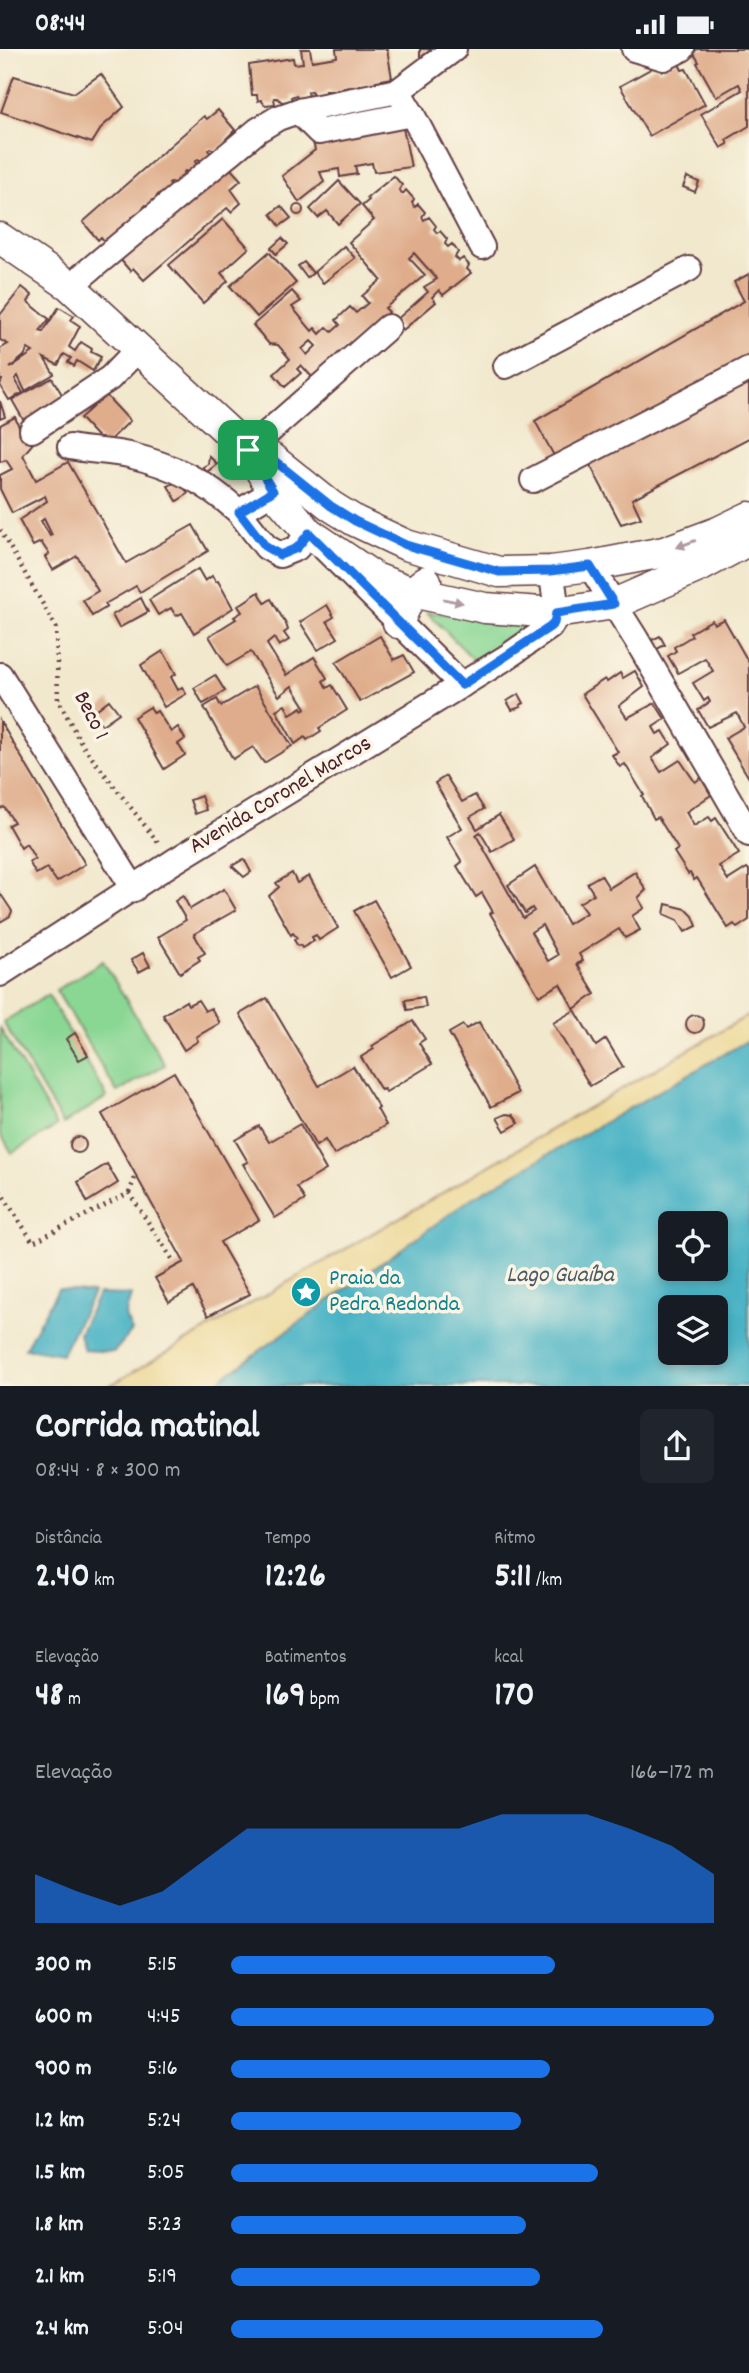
<!DOCTYPE html>
<html lang="pt">
<head>
<meta charset="utf-8">
<style>
  :root { --surface:#171b24; --page:#20242c; --text:#f1f3f6; --muted:#9ea1a6; --accent:#1a73e8 }
  body { margin:0; font-family:Dekko,sans-serif; background:var(--page); color:var(--text); height:100vh; display:flex; flex-direction:column; font-size:26px; white-space:nowrap }
  * { box-sizing:border-box; margin:0 }
  p { font-size:23px; color:var(--muted) }
  .icon { flex:none; width:38px; height:38px; fill:none; stroke:currentColor; stroke-width:2; stroke-linecap:round; stroke-linejoin:round }
  .map { position:relative; height:1337px; overflow:hidden }
  .side { display:flex; flex-direction:column; background:var(--surface); flex:1 }
  .side>* { flex:none }
  .tools { position:absolute; left:658px; top:1162px; display:grid; gap:14px }
  .tools a { display:grid; place-items:center; width:70px; height:70px; border-radius:10px; background:var(--surface); box-shadow:0 4px 10px #0003; font-size:35px }
  .pin { position:absolute; display:grid; place-items:center; width:60px; height:60px; color:#fff; margin:-30px; border-radius:14px; box-shadow:0 4px 10px #0006 }
  .round { display:grid; place-items:center; flex:none; width:74px; height:74px; border-radius:10px; background:var(--page) }
  .summary { display:flex; align-items:center; justify-content:space-between; height:119px; padding:0 35px }
  h1 { font-size:38px; font-weight:700; line-height:52px }
  .figures { display:grid; grid-template-columns:repeat(3,1fr); gap:10px; height:119px; padding:7px 35px }
  .figures div { display:grid; align-content:center }
  .figures b { font-size:35px; font-weight:700 }
  .figures small { font-size:19px; font-weight:400 }
  .figures p { font-size:19px }
  .chart { height:196px; padding:14px 35px }
  .chart p { display:flex; justify-content:space-between }
  .chart svg { width:100%; height:126px; margin-top:7px; fill:var(--accent); opacity:.7 }
  ul { padding:0 35px; list-style:none; font-size:23px }
  li { display:grid; grid-template-columns:112px 84px 1fr; align-items:center; height:52px }
  li i { height:18px; border-radius:9px; background:var(--accent) }
  .status { display:flex; justify-content:space-between; align-items:center; height:49px; padding:0 35px; background:var(--surface); direction:ltr }
  .status svg { height:19px; fill:currentColor }
  .map>svg:first-child { display:block }
</style>
</head>
<body>
<div class="status"><b>08:44</b><svg viewBox="0 0 49 12"><path d="M0 12V9h3v3zM5 12V6h3v6zM10 12V3h3v9zM15 12V0h3v12zM26 1h20v11H26zM47 4h2v5h-2z"/></svg></div>
<div class="map">
<svg width="749" height="1337" viewBox="0 0 749 1337">
  <rect width="100%" height="100%" fill="#fcf5e5"/>
  <filter id="ink" filterUnits="userSpaceOnUse"><feTurbulence type="fractalNoise" baseFrequency=".0143" numOctaves="2"/><feDisplacementMap in="SourceGraphic" scale="14" xChannelSelector="R" yChannelSelector="G"/><feConvolveMatrix kernelMatrix="1 2 1 2 8 2 1 2 1" color-interpolation-filters="sRGB"/></filter>
  <filter id="wash" filterUnits="userSpaceOnUse"><feTurbulence type="fractalNoise" baseFrequency=".00686" numOctaves="4" result="noise"/><feDisplacementMap in="SourceGraphic" scale="28" xChannelSelector="R" yChannelSelector="G"/><feGaussianBlur stdDeviation="1.57" result="paint"/><feColorMatrix in="noise" values="0 0 0 0 0 0 0 0 0 0 0 0 0 0 0 0 0 1.4 0 .05"/><feComposite in="paint" operator="in"/></filter>
  <g filter="url(#wash)">
    <rect width="100%" height="100%" fill="#f1e8cd"/>
    <g fill="#8ad794" stroke="#6a7b60" stroke-width="2">
      <polygon points="427,563 541,574 475,612"/>
      <polygon points="103,912 165,1016 117,1043 56,941"/>
      <polygon points="48,946 107,1048 63,1075 3,973"/>
      <polygon points="0,979 57,1077 12,1104 0,1084"/>
    </g>
    <polygon fill="#eeda9e" stroke="#9c7c64" stroke-width="2" points="749,966 749,991 472,1149 211,1337 109,1337"/>
    <g fill="#48b3c5" stroke="#496978" stroke-width="2" fill-rule="evenodd">
      <path d="M749 991V1337H211L472 1149ZM670 1174H716V1220H670ZM670 1258H716V1304H670Z"/>
      <polygon points="58,1240 93,1244 62,1305 25,1299"/>
      <polygon points="98,1245 131,1246 125,1267 132,1282 114,1303 84,1301 79,1285"/>
    </g>
    <g id="blocks">
      <g fill="#dfad8c" fill-rule="evenodd">
        <polygon points="301,0 310,0 312,12 337,8 336,0 387,0 392,29 376,32 377,36 360,36 360,39 350,41 348,38 343,39 343,42 332,44 330,41 325,42 326,45 315,47 311,42 308,43 309,48 298,51 296,46 291,48 292,52 282,53 277,49 274,49 275,55 265,56 261,51 258,52 257,46 252,46 249,16 293,9 294,15 303,14"/>
        <polygon points="420,0 432,0 420,9"/>
        <polygon points="698,0 749,0 749,77 726,91 728,95 721,99 701,65 742,41 739,35 716,48 697,14 699,13 693,3"/>
        <polygon points="677,11 682,21 686,20 705,55 649,87 620,37 656,17 659,21"/>
        <polygon points="101,25 124,58 102,78 92,94 1,63 14,27 74,44"/>
        <polygon points="218,61 235,81 225,91 227,93 216,102 210,99 208,101 212,106 204,113 198,110 195,113 199,117 191,124 185,122 183,124 186,128 178,136 172,133 169,135 173,140 164,147 159,145 157,147 160,151 152,158 146,156 144,158 148,162 139,170 132,168 131,169 134,173 106,194 101,188 98,191 83,173 204,67 207,70"/>
        <polygon points="402,74 411,118 374,123 372,114 355,117 357,125 340,128 339,120 320,123 324,133 299,153 282,127 315,101 313,93"/>
        <polygon points="229,118 241,131 231,140 241,154 231,163 227,159 144,231 133,219 130,222 120,210"/>
        <path d="M394 127 402 136 399 141 403 145 406 141 414 150 412 154 415 158 418 155 425 163 422 168 424 171 429 168 436 177 434 180 437 184 440 182 447 190 445 195 448 198 452 195 458 203 455 208 459 212 463 209 469 216 467 220 471 224 443 246 439 241 432 248 436 253 403 281 395 272 428 243 424 238 437 230 414 204 409 209 425 226 385 259 389 263 313 329 301 316 297 320 301 324 285 338 274 325 290 310 278 296 269 295 253 276 292 242 301 252 292 258 312 282 315 279 320 285 327 278 332 283 340 276 336 271 350 258 356 264 368 254 362 247 381 231 349 193 374 171 362 157 369 151 367 149ZM311 292 316 297 307 306 302 300Z"/>
        <polygon points="687,128 699,133 695,143 683,138"/>
        <polygon points="339,132 360,155 338,175 327,162 318,169 310,160"/>
        <circle cx="298" cy="161" r="5"/>
        <polygon points="281,157 291,169 280,177 271,165"/>
        <polygon points="223,170 249,199 221,224 228,232 203,254 169,216"/>
        <polygon points="282,189 288,195 276,205 271,199"/>
        <polygon points="344,197 355,209 323,234 314,223"/>
        <polygon points="269,203 296,234 257,268 230,237"/>
        <polygon points="304,213 313,224 307,229 298,217"/>
        <polygon points="749,225 749,310 559,416 535,372 744,252 734,233"/>
        <path d="M22 238 32 246 28 253 49 270 40 282 43 283 59 258 74 267 71 271 80 277 69 298 75 302 81 293 92 300 91 303 101 308 93 322 77 312 74 317 68 313 71 309 64 305 58 316 44 309 54 325 25 342 18 327 15 330 23 344 9 351 0 336 2 331H0V300L8 295 0 291V266ZM28 300 33 303 10 319 24 307Z"/>
        <polygon points="749,326 749,389 632,450 641,469 621,475 588,412"/>
        <polygon points="52,329 66,352 28,379 12,351"/>
        <polygon points="101,341 130,372 105,396 80,369 97,354 91,348"/>
        <polygon points="0,352 5,368 0,370"/>
        <path d="M15 368 24 390 35 392 23 406 36 431 68 413 126 514 193 476 208 502 140 543 136 537 105 555 107 558 92 567 83 551 98 542 77 507 53 521 45 508 49 505 41 493 33 497 19 471 47 452 45 447 12 464 0 440V426L12 420 6 411 0 413V376ZM44 470 52 486 50 487 41 472Z"/>
        <polygon points="209,407 217,415 207,423 203,418 208,415"/>
        <polygon points="180,431 188,445 177,452 168,437"/>
        <polygon points="198,520 205,532 212,527 216,533 218,532 233,559 194,584 182,564 176,567 171,559 158,566 149,551"/>
        <polygon points="259,543 265,554 271,550 286,575 288,581 284,584 289,591 279,597 274,589 267,595 286,626 314,608 327,629 323,632 327,639 332,636 347,661 319,679 321,682 307,691 305,688 295,695 276,661 285,656 290,665 302,658 303,661 306,659 292,637 279,647 251,603 227,617 209,587 236,570 234,568 242,563 238,557"/>
        <polygon points="141,549 148,563 119,579 112,566"/>
        <polygon points="327,556 334,568 327,572 338,589 318,601 300,573"/>
        <polygon points="724,570 749,614 749,729 725,689 744,678 737,664 708,678 698,661 710,653 708,649 704,652 693,634 713,622 705,609 678,624 668,607 676,602 674,598 692,587 690,584 712,571 714,575"/>
        <polygon points="380,587 394,611 404,606 414,623 360,653 336,613"/>
        <polygon points="660,587 665,596 653,602 648,593"/>
        <polygon points="163,602 176,625 171,628 178,641 182,638 186,645 164,658 141,616"/>
        <polygon points="635,622 644,638 619,657 627,669 655,654 665,670 653,678 657,685 663,682 671,695 652,709 661,723 680,711 695,733 701,729 711,746 686,763 694,777 709,768 712,772 716,769 739,805 719,817 728,831 747,819 749,821 749,871 737,879 734,875 728,879 697,829 694,831 690,824 688,825 674,803 678,800 658,768 654,770 642,747 644,746 625,715 620,718 612,706 618,703 582,645 605,630 607,633 620,624 623,629"/>
        <polygon points="215,626 225,642 203,655 194,639"/>
        <polygon points="255,637 292,697 264,714 253,698 233,710 204,658 217,650 221,657"/>
        <polygon points="519,645 524,654 520,656 521,658 512,661 507,652"/>
        <polygon points="109,651 119,664 102,676 92,664"/>
        <polygon points="150,658 154,664 157,662 171,683 178,678 185,690 178,695 185,706 164,720 134,668"/>
        <polygon points="0,672 85,815 57,833 47,819 36,825 29,813 35,810 31,803 26,795 21,799 8,776 14,773 4,758 0,760"/>
        <path d="M446 727 462 753 475 746 484 760 470 768 477 780 499 766 514 790 492 803 480 783 476 786 523 869 534 862 532 859 525 864 508 836 535 818 568 875 586 864 579 854 594 845 587 834 601 826 609 839 635 823 646 841 638 849 644 859 632 867 640 881 625 889 619 880 579 905 583 912 577 915 595 945 574 960 560 935 539 947 490 864 493 863 482 844 476 848 457 817 462 813 447 788 462 779 435 734ZM542 876 558 906 548 912 531 883Z"/>
        <polygon points="201,747 206,761 195,765 190,751"/>
        <polygon points="244,810 251,823 244,828 232,817"/>
        <polygon points="292,824 297,834 309,827 338,879 319,891 316,886 312,888 314,892 302,899 300,896 298,897 294,891 297,889 293,884 291,886 269,847 279,838 276,834"/>
        <polygon points="224,840 236,861 194,885 205,904 198,908 200,911 180,924 158,888 186,871 175,852 183,847 190,860"/>
        <polygon points="0,844 12,862 10,867 0,873"/>
        <polygon points="374,851 411,917 392,928 354,862"/>
        <polygon points="666,855 686,860 693,867 697,877 685,883 678,871 664,865"/>
        <polygon points="143,904 150,917 139,923 131,911"/>
        <polygon points="424,948 426,958 407,961 405,951"/>
        <polygon points="267,949 319,1037 353,1017 379,1059 377,1060 386,1076 334,1106 325,1091 316,1097 240,965"/>
        <polygon points="198,951 205,962 211,959 220,974 196,988 198,992 184,1001 163,966 186,952 188,956"/>
        <polygon points="575,961 596,997 606,990 623,1018 590,1037 553,974"/>
        <circle cx="695" cy="975" r="9"/>
        <polygon points="413,972 425,990 419,994 432,1015 386,1043 384,1040 381,1041 361,1008 374,1000 372,997"/>
        <polygon points="479,973 518,1044 491,1058 449,984 463,976 466,980"/>
        <polygon points="75,984 88,1006 79,1011 66,990"/>
        <polygon points="174,1023 259,1171 220,1193 250,1245 208,1267 193,1239 169,1253 155,1229 184,1213 102,1065"/>
        <polygon points="506,1065 513,1066 519,1074 505,1082 497,1069"/>
        <polygon points="300,1075 326,1121 297,1138 305,1151 275,1169 243,1115 248,1113 235,1091 259,1077 269,1093"/>
        <circle cx="78" cy="1096" r="8"/>
        <polygon points="107,1115 118,1134 87,1153 78,1133"/>
      </g>
    </g>
  </g>
  <g filter="url(#ink)">
    <use href="#blocks" fill-opacity="0" stroke="#633d43" stroke-width="2"/>
    <g fill="none" stroke-linecap="round" stroke-linejoin="round">
      <g stroke="#633d43" stroke-width="28">
        <g id="minor">
          <polyline points="634,0 664,9 682,0"/>
          <polyline points="298,62 319,83 412,65 398,42"/>
          <polyline points="412,65 482,198"/>
          <polyline points="70,237 258,81 278,69 298,62 398,42 454,0"/>
          <polyline points="506,317 689,220"/>
          <polyline points="32,381 110,329 138,300"/>
          <path d="M70 398C89 402 110 402 129 406 174 417 205 432 239 463L273 442"/>
          <polyline points="248,401 388,278"/>
          <polyline points="533,431 749,320"/>
          <polyline points="239,463 266,498 280,506 297,499 309,484 462,636"/>
          <polyline points="590,517 636,590 749,785"/>
          <polyline points="0,626 134,840"/>
          <path d="M0 925 173 813 507 608 550 578C561 564 553 538 551 522"/>
        </g>
      </g>
      <g stroke="#633d43" stroke-width="33">
        <g id="major">
          <polyline points="0,189 70,237 248,401 273,442 309,484 375,529 412,543 485,559 556,564 614,555 701,517 749,491"/>
          <polyline points="248,401 271,409 331,457 355,472 406,496 499,523 551,522 590,517 664,503 718,483 749,468"/>
          <polyline points="398,574 412,543 426,532"/>
        </g>
      </g>
      <g stroke="#633d43" stroke-width="4.5" stroke-dasharray="2 5" stroke-linecap="butt">
        <polyline points="0,481 56,578 58,650 82,696 160,796"/>
        <polyline points="0,1142 33,1193 129,1144 172,1210"/>
        <polyline points="129,1144 136,1126"/>
      </g>
      <use href="#minor" stroke="#fff" stroke-width="24"/>
      <use href="#major" stroke="#fff" stroke-width="30"/>
    </g>
    <defs><path id="oneway-solid" d="M-6-.8H1V-3.2L6.5 0L1 3.2V.8H-6Z" transform="scale(1.75)"/></defs>
    <g fill="#ae9aa0">
      <use href="#oneway-solid" transform="translate(686 495) rotate(160)"/>
      <use href="#oneway-solid" transform="translate(453 552) rotate(12)"/>
    </g>
  </g>
  <g fill="none" stroke-linecap="round" stroke-linejoin="round" filter="url(#ink)">
    <g stroke="#fff" stroke-width="14">
      <polygon id="route" points="248,401 271,409 331,457 355,472 406,496 499,523 551,522 590,517 614,555 556,564 554,574 550,578 462,636 309,484 297,499 280,506 266,498 239,463 273,442"/>
    </g>
    <use href="#route" stroke="#1a73e8" stroke-width="9"/>
  </g>
  <defs>
    <g id="sight-disc" transform="scale(1.575)"><circle r="9.5" fill="#0f9aa8" stroke="#fcf5e5"/><path d="M0-6L1.8-2.2L6-1.7L2.9 1.2L3.7 5.4L0 3.3L-3.7 5.4L-2.9 1.2L-6-1.7L-1.8-2.2Z" fill="#fff"/></g>
  </defs>
  <g fill-rule="evenodd">
    <use href="#sight-disc" x="306" y="1243"/>
  </g>
  <g text-anchor="middle" dominant-baseline="central" stroke-width="7" stroke-linejoin="round" paint-order="stroke">
    <g font-size="23" fill="#4a1f2b" stroke="#fcf5e5">
      <text transform="translate(90 667) rotate(63)">Beco 1</text>
      <text transform="translate(281 747) rotate(-31)">Avenida Coronel Marcos</text>
    </g>
    <g font-size="23" fill="#0d838f" stroke="#fcf5e5" text-anchor="start">
      <text x="329" y="1230">Praia da<tspan x="329" dy="26">Pedra Redonda</tspan></text>
    </g>
    <g font-size="24" font-style="italic" fill="#495a69" stroke="#fcf5e5">
      <text x="560" y="1227">Lago Guaíba</text>
    </g>
  </g>
</svg>
<div class="tools">
<a><svg class="icon" aria-label="locate" viewBox="0 0 24 24"><circle cx="12" cy="12" r="6"/><path d="M12 2v4M12 18v4M2 12h4M18 12h4"/></svg></a>
<a><svg class="icon" aria-label="layers" viewBox="0 0 24 24"><path d="M12 4l9 5-9 5-9-5zM3 14l9 5 9-5"/></svg></a>
</div>
<div class="pin" style="left:248px;top:401px;background:#1e9e55"><svg class="icon" aria-label="arrive" viewBox="0 0 24 24"><path d="M6 21V4h12l-3 4 3 4H6"/></svg></div>
</div>
<section class="side">
<div class="summary"><div><h1>Corrida matinal</h1><p>08:44 · 8 × 300 m</p></div><a class="round"><svg class="icon" aria-label="share" viewBox="0 0 24 24"><path d="M12 15V3M7 8l5-5 5 5M5 13v7h14v-7"/></svg></a></div>
<div class="figures">
<div><p>Distância</p><b>2.40<small> km</small></b></div>
<div><p>Tempo</p><b>12:26</b></div>
<div><p>Ritmo</p><b>5:11<small> /km</small></b></div>
</div>
<div class="figures">
<div><p>Elevação</p><b>48<small> m</small></b></div>
<div><p>Batimentos</p><b>169<small> bpm</small></b></div>
<div><p>kcal</p><b>170</b></div>
</div>
<div class="chart"><p><span>Elevação</span>166–172 m</p>
<svg viewBox="0 0 160 44" preserveAspectRatio="none"><path d="M0 44V27L10 33L20 38L30 33L40 22L50 11L60 11L70 11L80 11L90 11L100 11L110 6L120 6L130 6L140 11L150 17L160 27V44z"/></svg>
</div>
<ul>
<li><b>300 m</b>5:15<i style="width:67%"></i></li>
<li><b>600 m</b>4:45<i style="width:100%"></i></li>
<li><b>900 m</b>5:16<i style="width:66%"></i></li>
<li><b>1.2 km</b>5:24<i style="width:60%"></i></li>
<li><b>1.5 km</b>5:05<i style="width:76%"></i></li>
<li><b>1.8 km</b>5:23<i style="width:61%"></i></li>
<li><b>2.1 km</b>5:19<i style="width:64%"></i></li>
<li><b>2.4 km</b>5:04<i style="width:77%"></i></li>
</ul>
</section>
</body>
</html>
